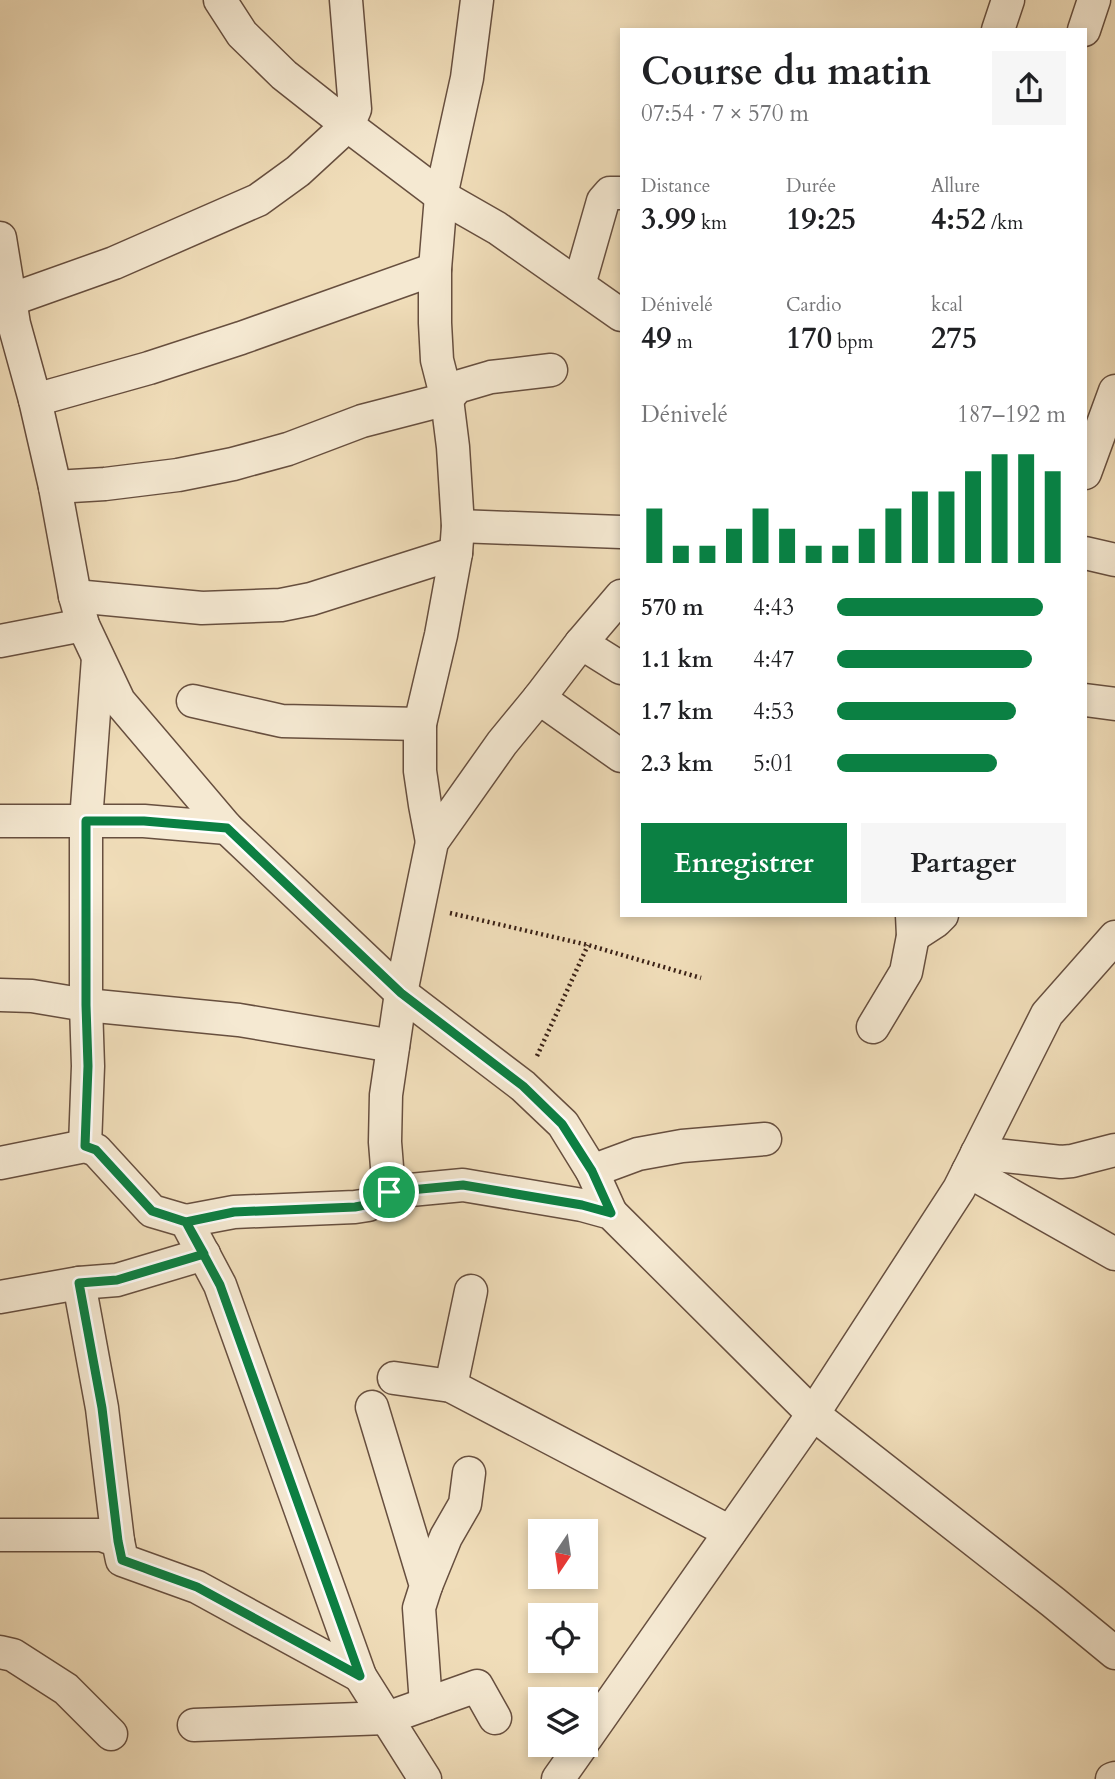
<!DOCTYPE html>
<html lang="fr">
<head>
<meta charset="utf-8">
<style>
  :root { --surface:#fff; --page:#f6f6f6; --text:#202124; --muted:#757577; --accent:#0b8043 }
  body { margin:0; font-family:Cardo,serif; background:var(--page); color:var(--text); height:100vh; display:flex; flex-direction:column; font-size:26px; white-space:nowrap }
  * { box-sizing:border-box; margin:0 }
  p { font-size:23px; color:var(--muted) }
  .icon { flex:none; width:38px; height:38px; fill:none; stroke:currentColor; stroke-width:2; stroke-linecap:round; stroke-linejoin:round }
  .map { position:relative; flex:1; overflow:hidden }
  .drawer { position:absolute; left:620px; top:28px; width:467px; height:889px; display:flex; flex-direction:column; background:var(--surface); border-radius:0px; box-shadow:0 4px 10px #0003 }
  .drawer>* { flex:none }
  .needle { width:46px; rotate:193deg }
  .buttons { position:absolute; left:528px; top:1519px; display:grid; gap:14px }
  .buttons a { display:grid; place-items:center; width:70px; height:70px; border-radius:0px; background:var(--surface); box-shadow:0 4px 10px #0003; font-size:35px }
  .pin { position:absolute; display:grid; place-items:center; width:60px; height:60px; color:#fff; margin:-30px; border:4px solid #fff; border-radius:50%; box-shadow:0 2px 7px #0007 }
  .round { display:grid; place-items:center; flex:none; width:74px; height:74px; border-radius:0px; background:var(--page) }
  .head { display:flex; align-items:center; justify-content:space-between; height:119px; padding:0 21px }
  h1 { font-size:38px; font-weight:800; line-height:52px }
  .metrics { display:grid; grid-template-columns:repeat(3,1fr); gap:10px; height:119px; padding:7px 21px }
  .metrics div { display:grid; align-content:center }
  .metrics b { font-size:30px; font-weight:800 }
  .metrics small { font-size:19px; font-weight:400 }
  .metrics p { font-size:19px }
  .chart { height:196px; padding:14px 21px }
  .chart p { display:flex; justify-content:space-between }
  .chart svg { width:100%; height:126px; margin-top:7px; stroke:var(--accent); stroke-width:6 }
  .primary-button { display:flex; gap:14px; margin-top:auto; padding:14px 21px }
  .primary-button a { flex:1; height:80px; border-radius:0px; background:var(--accent); color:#fff; font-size:28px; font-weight:800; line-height:80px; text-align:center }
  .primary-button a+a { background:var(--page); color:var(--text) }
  ul { padding:0 21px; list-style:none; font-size:23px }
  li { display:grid; grid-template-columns:112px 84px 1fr; align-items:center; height:52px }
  li i { height:18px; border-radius:9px; background:var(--accent) }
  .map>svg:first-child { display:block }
</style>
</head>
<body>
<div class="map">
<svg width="1115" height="1779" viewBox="0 0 1115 1779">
  <rect width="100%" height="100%" fill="#f0ddb9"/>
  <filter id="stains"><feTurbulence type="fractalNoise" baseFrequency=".00286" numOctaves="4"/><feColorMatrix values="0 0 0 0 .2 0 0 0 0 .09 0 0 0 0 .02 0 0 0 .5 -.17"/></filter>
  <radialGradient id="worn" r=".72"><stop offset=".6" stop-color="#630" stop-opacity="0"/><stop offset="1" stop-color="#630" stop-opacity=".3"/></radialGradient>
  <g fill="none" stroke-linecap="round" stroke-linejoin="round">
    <g stroke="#674f3f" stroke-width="35">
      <g id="street">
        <polyline points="220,0 242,34 284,75 355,131 441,196 497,228 621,315"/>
        <polyline points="998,30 1008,0"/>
        <polyline points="1084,30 1094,0"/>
        <polyline points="0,238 14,324 35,400 55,487 75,596 83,625 119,701 227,828 401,993 523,1086 563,1124 592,1171 611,1213"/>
        <polyline points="579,285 603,201 610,193 621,193"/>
        <polyline points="10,300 114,263 258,200 298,171 348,125 355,109 346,0"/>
        <polyline points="35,400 149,368 241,338 435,269"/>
        <polyline points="1085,473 1115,391"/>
        <polyline points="55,487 105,484 178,475 233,464 288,449 362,421 447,399 457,387 491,377 551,370"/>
        <polyline points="458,526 621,532"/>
        <polyline points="1085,553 1115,560"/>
        <polyline points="75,596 202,608 281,605 311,599 456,553"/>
        <polyline points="0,641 83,625"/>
        <polyline points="581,643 621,668"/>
        <polyline points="539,698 621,756"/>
        <polyline points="1085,700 1115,704"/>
        <polyline points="193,701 282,721 420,724"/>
        <polyline points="0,821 144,821 227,828"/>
        <polyline points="432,842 425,805 420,771 420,724 441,635 456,553 458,526 453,447 447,399 437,360 435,323 435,269 441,196 467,78 477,0"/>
        <polyline points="913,936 936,921 942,915"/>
        <polyline points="0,995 32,996 86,1005 239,1020 393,1046"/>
        <polyline points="873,1027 906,972 913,936 912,915"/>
        <polyline points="85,1146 88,1066 86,1005 86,821 98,658"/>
        <polyline points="977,1153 1061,1162 1072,1161 1115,1150"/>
        <polyline points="0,1163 85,1146 96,1150 152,1211 186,1221 220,1285 360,1676 425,1779"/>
        <polyline points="592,1171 638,1154 682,1146 765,1139"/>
        <polyline points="968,1171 1115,1254"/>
        <polyline points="389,1192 385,1142 386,1095 401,993 432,842 502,743 539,698 581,643 621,596"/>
        <polyline points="186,1221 234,1212 355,1207 368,1205 379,1200 389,1192 463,1185 582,1205 611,1213 813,1414 1053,1602 1115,1653"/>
        <polyline points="79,1283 102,1408 118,1541"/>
        <polyline points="0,1297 79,1283 117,1280 204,1254"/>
        <polyline points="394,1378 451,1386 730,1532"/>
        <polyline points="451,1386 471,1291"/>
        <polyline points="372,1407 426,1586 419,1608 426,1704"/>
        <polyline points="0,1535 102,1535 118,1541 122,1560 197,1587 360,1676"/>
        <polyline points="426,1586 446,1537 465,1504 469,1473"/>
        <polyline points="0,1652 13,1655 66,1689 111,1734"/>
        <polyline points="194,1725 387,1718 477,1686 495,1718"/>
        <polyline points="586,1738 813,1414 959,1189 1047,1014 1115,937"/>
        <polyline points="558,1779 582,1745"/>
        <polyline points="1112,1779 1115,1778"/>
      </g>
    </g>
    <g stroke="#392016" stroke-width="4.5" stroke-dasharray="2 3.5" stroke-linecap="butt">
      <polyline points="450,913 588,945 701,978"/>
      <polyline points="537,1056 588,945"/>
    </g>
    <use href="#street" stroke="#f5e9d2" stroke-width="32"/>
  </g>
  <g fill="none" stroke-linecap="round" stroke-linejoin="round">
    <g stroke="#fff" stroke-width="14">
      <path id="route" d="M389 1192C378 1201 369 1205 355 1207L234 1212 186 1222 204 1254 117 1280 79 1283 102 1408 118 1541 122 1560 197 1587 360 1676 220 1285 186 1222 152 1211 96 1150 85 1146 88 1066 86 1005V821H144L227 828 401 993 523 1086 562 1124 592 1171 611 1213 582 1205 463 1185 389 1192"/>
    </g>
    <use href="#route" stroke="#0b8043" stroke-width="9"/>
  </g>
  <rect width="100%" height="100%" filter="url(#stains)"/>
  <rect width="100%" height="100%" fill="url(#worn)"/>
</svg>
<div class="buttons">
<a><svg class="needle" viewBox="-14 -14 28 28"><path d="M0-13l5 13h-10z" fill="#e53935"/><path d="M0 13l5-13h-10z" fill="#757577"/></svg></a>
<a><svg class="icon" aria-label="locate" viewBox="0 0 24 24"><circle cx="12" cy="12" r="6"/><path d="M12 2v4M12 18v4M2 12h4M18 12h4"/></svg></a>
<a><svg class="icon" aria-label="layers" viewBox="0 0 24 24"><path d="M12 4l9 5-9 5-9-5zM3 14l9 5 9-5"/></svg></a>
</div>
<div class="pin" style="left:389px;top:1192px;background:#1e9e55"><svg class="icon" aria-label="arrive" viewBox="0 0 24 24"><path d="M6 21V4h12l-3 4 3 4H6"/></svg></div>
<section class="drawer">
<div class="head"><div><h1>Course du matin</h1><p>07:54 · 7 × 570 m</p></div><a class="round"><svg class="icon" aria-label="share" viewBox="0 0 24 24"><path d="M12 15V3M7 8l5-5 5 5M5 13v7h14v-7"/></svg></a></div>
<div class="metrics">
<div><p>Distance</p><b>3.99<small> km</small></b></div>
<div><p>Durée</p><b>19:25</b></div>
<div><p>Allure</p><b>4:52<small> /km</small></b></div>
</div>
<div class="metrics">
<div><p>Dénivelé</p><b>49<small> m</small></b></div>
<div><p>Cardio</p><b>170<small> bpm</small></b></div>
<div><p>kcal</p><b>275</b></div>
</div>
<div class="chart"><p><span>Dénivelé</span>187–192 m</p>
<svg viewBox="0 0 160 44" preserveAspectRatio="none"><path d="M5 44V25M15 44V38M25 44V38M35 44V32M45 44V25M55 44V32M65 44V38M75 44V38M85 44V32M95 44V25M105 44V19M115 44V19M125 44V12M135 44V6M145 44V6M155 44V12"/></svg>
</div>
<ul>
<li><b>570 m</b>4:43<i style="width:90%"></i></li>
<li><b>1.1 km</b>4:47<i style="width:85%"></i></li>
<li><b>1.7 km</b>4:53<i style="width:78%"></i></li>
<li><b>2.3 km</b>5:01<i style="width:70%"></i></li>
</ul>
<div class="primary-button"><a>Enregistrer</a><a>Partager</a></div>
</section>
</div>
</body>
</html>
